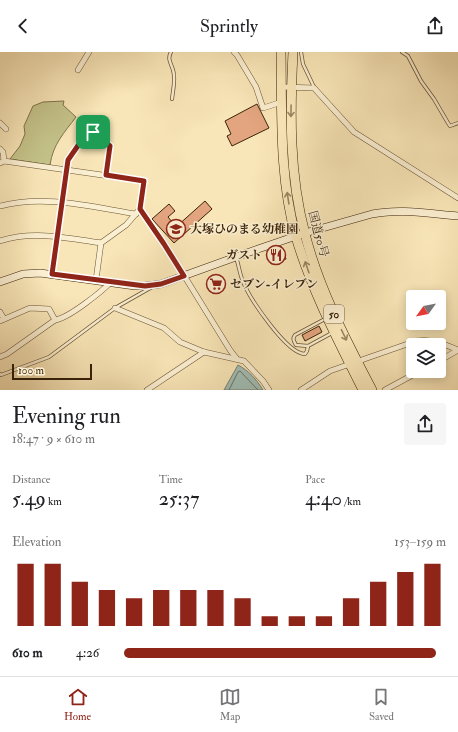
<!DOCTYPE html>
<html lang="en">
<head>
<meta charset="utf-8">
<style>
  :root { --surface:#fff; --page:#f6f6f6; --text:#202124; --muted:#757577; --line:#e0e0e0; --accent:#8f2418 }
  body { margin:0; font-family:"IM FELL Double Pica","Noto Serif JP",serif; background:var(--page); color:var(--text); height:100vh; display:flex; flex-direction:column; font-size:15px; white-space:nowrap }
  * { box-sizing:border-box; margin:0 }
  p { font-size:13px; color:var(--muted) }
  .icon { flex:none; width:22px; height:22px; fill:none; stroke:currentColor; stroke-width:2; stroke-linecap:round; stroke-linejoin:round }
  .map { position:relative; height:338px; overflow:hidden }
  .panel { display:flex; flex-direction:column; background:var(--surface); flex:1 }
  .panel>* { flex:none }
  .needle { width:26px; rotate:237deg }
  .tools { position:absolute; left:406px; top:238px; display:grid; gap:8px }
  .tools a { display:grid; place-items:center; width:40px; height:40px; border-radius:4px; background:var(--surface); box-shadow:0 2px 10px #0003; font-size:20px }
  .scale { position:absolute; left:12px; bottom:10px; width:80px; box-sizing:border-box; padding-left:4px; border:2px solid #3a2309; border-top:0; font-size:11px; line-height:14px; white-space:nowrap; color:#3a2309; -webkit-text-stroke:3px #fbefd1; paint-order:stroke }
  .pin { position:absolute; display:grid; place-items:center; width:34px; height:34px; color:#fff; margin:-17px; border-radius:8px; box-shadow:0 2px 6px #0006 }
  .round { display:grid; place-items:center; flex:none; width:42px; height:42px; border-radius:4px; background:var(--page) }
  .head { display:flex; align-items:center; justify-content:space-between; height:68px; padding:0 12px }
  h1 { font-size:22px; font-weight:600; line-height:30px }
  .metrics { display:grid; grid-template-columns:repeat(3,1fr); gap:6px; height:68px; padding:4px 12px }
  .metrics div { display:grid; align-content:center }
  .metrics b { font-size:20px; font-weight:600 }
  .metrics small { font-size:11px; font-weight:400 }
  .metrics p { font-size:11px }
  .chart { height:112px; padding:8px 12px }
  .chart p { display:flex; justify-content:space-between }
  .chart svg { width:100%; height:72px; margin-top:4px; stroke:var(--accent); stroke-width:6 }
  ul { padding:0 12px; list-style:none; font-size:13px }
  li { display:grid; grid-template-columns:64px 48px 1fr; align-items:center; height:30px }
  li i { height:10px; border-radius:5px; background:var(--accent) }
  header { display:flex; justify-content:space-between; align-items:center; height:52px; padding:0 12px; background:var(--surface); font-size:18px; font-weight:600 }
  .dock { display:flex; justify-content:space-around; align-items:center; height:56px; border-top:1px solid var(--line); background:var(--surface); font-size:11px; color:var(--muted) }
  .dock a { display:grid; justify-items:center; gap:2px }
  .dock .active { color:var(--accent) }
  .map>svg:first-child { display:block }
</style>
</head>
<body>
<header><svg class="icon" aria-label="back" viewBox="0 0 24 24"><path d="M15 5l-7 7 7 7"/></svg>Sprintly<svg class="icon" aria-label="share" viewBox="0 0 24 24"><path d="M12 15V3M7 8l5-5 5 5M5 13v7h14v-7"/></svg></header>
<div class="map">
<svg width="458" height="338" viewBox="0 0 458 338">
  <rect width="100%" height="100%" fill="#f9e6b8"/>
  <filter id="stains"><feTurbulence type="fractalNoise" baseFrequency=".005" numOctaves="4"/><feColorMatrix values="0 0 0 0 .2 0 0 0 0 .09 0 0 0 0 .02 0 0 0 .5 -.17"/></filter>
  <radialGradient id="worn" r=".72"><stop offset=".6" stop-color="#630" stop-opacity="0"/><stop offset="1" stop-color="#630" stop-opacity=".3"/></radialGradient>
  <path fill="#c4c38a" stroke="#7f734a" d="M64 49 63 53 76 65C64 81 53 92 50 113L10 107 20 94 25 82 24 74 33 54 43 50Z"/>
  <path fill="#a0beb6" stroke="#778071" d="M238 313C248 318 257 328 263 338H224Z"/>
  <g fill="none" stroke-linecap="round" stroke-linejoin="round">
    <polyline stroke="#6d7060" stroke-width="1" points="229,338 238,320 240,319 258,338"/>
  </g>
  <g fill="#e3a57f" stroke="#3a2309">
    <polygon points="257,52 269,76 232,94 227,84 231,82 225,69"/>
    <polygon points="205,149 212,157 174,191 152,167 169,152 175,159 168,165 176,175"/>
    <polygon points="281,194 286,207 271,212 267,199"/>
    <polygon points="222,226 225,234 210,240 207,231"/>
    <polygon points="319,274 322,280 305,289 302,283"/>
  </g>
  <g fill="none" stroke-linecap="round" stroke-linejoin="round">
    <g stroke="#6a5435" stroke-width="4">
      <g id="lane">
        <path d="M171 0C167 7 171 11 173 18 176 27 173 38 172 47"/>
        <polyline points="301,0 303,12 314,35"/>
        <polyline points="402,0 408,4 421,29 434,47 448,71 450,74 458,71"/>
        <path d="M236 205C239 214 240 224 244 232 251 248 287 302 305 302L307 299 308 294 332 281"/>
        <path d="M308 294 296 293C294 289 292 287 295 283L325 267"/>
        <polyline points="0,322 1,323 49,305 115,256 152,235"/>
      </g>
    </g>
    <g stroke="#6a5435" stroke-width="6">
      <g id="street">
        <polyline points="234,0 237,3 256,35 263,56 282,50"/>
        <polyline points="78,18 89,0"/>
        <polyline points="282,35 314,36 354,80 458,146"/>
        <polyline points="0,71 6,77"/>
        <polyline points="0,97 3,100 4,109"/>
        <polyline points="0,111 4,109 144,129 140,157 126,173 101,191 96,228"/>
        <path d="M0 154C44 142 92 155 136 162"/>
        <polyline points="140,157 164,191 230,298 237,307"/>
        <path d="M0 189C33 178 68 186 101 191"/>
        <polyline points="52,222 68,108 86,81 93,80 110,94 106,123"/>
        <polyline points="115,256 164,276 180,290 204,300 244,309 263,329 269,338"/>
        <polyline points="0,260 4,267"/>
        <polyline points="0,269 30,256 49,257 55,268"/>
        <path d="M0 305 7 302 55 268C69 266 101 240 111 230"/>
        <polyline points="439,309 458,298"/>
        <polyline points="147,338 204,300"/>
        <path d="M301 338 330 319 416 289C433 287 442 291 458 298"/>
        <polyline points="385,338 420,319"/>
      </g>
    </g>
    <g stroke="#3a2309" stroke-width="8">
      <path id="secondary" d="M0 230 23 222 40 221 135 234H145L161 232 258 197 305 181 372 162C401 156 430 162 458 164"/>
    </g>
    <g stroke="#3a2309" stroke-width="10">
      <g id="highway">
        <path d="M281 0C282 61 279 125 296 185 312 239 338 288 363 338"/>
        <path d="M293 0C290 61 289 122 305 182 319 237 346 288 372 338"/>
      </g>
    </g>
    <use href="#lane" stroke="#fbefd1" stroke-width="2.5"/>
    <use href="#street" stroke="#fbefd1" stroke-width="5"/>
    <use href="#secondary" stroke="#fbefd1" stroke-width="7"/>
    <use href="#highway" stroke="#f9e6b8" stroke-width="9"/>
  </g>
  <defs><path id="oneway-shaft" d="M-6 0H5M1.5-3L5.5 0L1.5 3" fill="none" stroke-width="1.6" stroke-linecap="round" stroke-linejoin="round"/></defs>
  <g stroke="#9a8460">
    <use href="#oneway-shaft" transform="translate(291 59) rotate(91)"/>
    <use href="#oneway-shaft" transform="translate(288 146) rotate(-99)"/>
    <use href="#oneway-shaft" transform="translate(307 215) rotate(-109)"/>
    <use href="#oneway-shaft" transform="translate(344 283) rotate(64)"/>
  </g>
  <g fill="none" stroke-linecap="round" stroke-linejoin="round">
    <g stroke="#fff" stroke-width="8">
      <polygon id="route" points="93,80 110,94 106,123 144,129 140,157 164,192 184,224 161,232 145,234 52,222 68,108 86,82"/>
    </g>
    <use href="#route" stroke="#8f2418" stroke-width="5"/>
  </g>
  <defs>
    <g id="school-ring" transform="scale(1)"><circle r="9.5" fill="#fbefd1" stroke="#8f2418" stroke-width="1.5"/><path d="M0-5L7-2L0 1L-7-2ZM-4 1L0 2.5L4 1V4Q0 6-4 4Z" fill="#8f2418"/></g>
    <g id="restaurant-ring" transform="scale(1)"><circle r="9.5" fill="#fbefd1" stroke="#8f2418" stroke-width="1.5"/><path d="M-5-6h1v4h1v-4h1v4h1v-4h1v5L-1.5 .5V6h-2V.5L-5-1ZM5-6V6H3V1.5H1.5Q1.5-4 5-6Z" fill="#8f2418"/></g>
    <g id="supermarket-ring" transform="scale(1)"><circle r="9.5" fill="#fbefd1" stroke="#8f2418" stroke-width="1.5"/><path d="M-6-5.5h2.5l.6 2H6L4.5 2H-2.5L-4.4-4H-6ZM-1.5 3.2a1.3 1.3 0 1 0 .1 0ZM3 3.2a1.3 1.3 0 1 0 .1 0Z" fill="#8f2418"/></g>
  </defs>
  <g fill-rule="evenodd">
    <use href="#school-ring" x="176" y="177"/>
    <use href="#restaurant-ring" x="276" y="203"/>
    <use href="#supermarket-ring" x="216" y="232"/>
  </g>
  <g text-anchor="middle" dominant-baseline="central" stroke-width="3" stroke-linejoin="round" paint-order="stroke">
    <rect fill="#fbefd1" stroke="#746045" stroke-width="1" x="324" y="253" width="20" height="18" rx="3"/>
    <g font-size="11" font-weight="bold" fill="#3a2309">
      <text x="334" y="262">50</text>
    </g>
    <g font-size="12" font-weight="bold" fill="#3a2309" stroke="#fbefd1" text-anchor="start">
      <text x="190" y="177">大塚ひのまる幼稚園</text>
      <text x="262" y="203" text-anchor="end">ガスト</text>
      <text x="230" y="232">セブン-イレブン</text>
    </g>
    <g font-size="12" fill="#3a2309" stroke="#fbefd1">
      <text transform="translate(318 182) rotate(75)">国道50号</text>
    </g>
  </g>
  <rect width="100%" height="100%" filter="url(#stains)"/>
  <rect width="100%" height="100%" fill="url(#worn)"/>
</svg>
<div class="tools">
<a><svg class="needle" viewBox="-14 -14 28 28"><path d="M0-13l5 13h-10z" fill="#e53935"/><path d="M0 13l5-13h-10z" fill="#757577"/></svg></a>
<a><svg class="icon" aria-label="layers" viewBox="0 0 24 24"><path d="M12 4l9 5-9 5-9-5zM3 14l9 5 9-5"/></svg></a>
</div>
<div class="scale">100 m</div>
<div class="pin" style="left:93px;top:80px;background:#1e9e55"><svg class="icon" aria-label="arrive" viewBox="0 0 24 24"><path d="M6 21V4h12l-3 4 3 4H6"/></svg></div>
</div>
<section class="panel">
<div class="head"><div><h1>Evening run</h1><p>18:47 · 9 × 610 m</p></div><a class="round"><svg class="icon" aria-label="share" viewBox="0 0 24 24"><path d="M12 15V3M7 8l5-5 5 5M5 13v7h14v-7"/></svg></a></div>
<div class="metrics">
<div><p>Distance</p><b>5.49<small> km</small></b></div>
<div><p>Time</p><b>25:37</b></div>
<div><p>Pace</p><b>4:40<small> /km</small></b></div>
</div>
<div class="chart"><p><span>Elevation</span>153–159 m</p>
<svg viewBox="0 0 160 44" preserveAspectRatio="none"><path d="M5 44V6M15 44V6M25 44V17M35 44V22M45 44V27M55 44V22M65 44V22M75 44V22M85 44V27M95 44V38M105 44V38M115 44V38M125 44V27M135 44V17M145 44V11M155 44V6"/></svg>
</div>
<ul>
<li><b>610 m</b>4:26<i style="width:97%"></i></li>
</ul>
</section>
<nav class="dock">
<a class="active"><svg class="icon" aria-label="home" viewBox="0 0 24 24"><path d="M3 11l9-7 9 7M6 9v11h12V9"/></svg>Home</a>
<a><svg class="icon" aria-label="map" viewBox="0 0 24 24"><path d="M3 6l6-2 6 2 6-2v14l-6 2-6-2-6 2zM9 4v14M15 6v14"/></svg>Map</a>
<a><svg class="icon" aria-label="saved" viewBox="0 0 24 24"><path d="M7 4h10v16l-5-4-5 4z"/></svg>Saved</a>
</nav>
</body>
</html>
